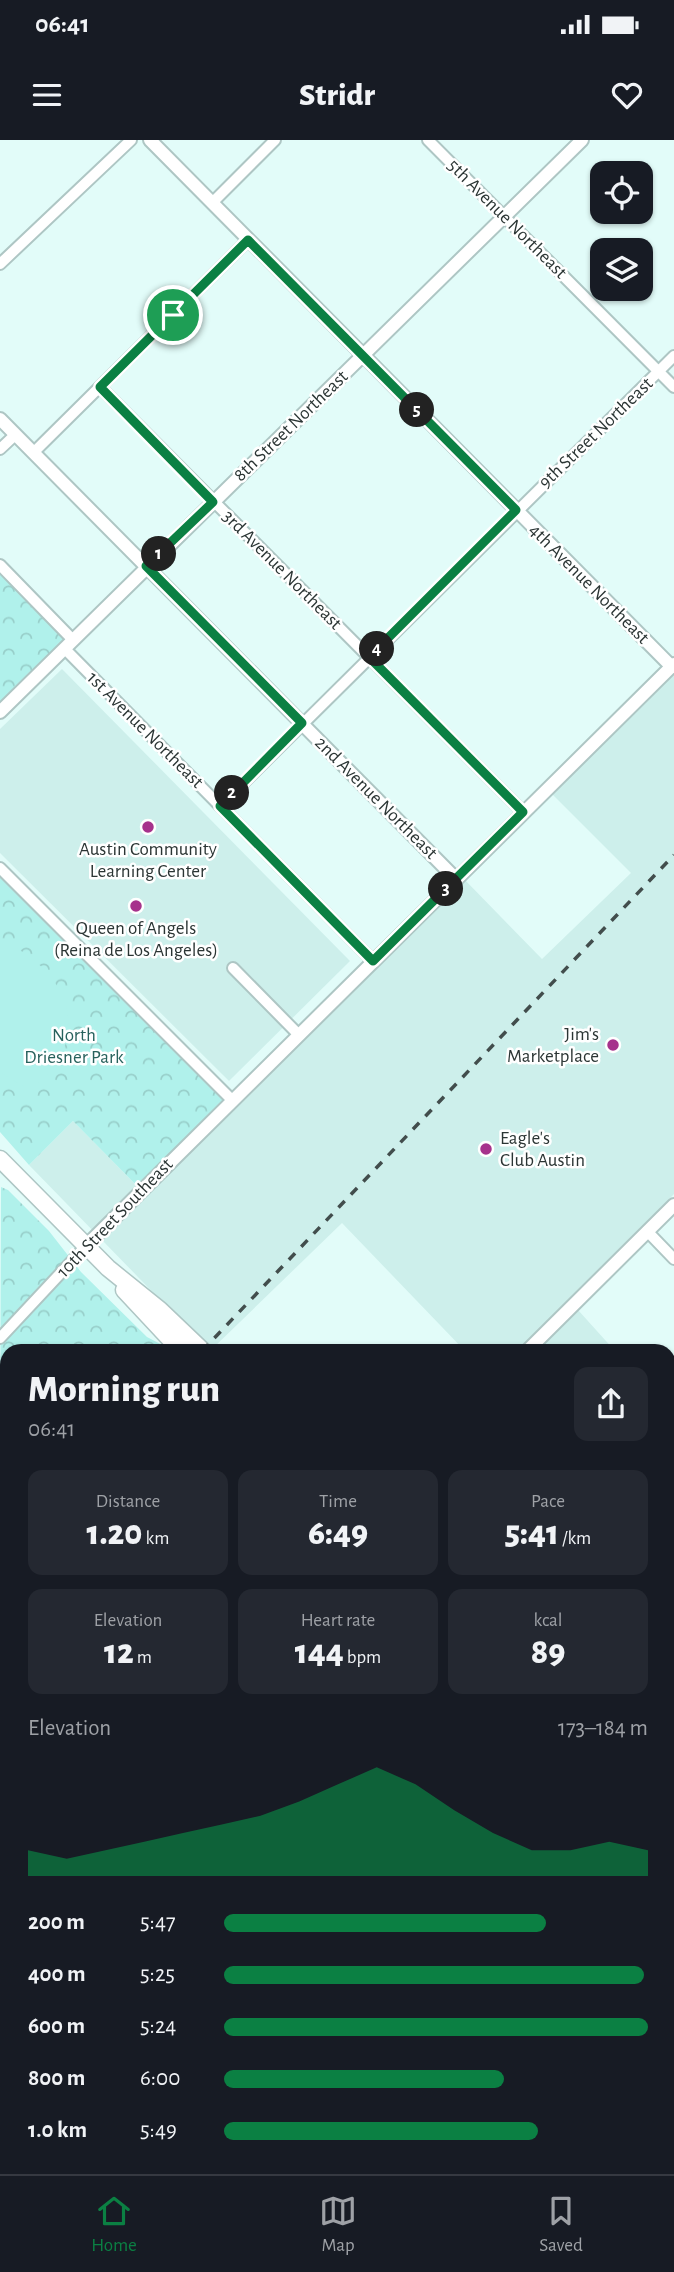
<!DOCTYPE html>
<html lang="en">
<head>
<meta charset="utf-8">
<style>
  :root { --surface:#171b24; --page:#242831; --text:#f1f3f6; --muted:#9ea1a6; --line:#363941; --accent:#0b8043 }
  body { margin:0; font-family:"Alegreya Sans",sans-serif; background:var(--page); color:var(--text); height:100vh; display:flex; flex-direction:column; font-size:26px; white-space:nowrap }
  * { box-sizing:border-box; margin:0 }
  p { font-size:23px; color:var(--muted) }
  .icon { flex:none; width:38px; height:38px; fill:none; stroke:currentColor; stroke-width:2; stroke-linecap:round; stroke-linejoin:round }
  .map { position:relative; flex:1; overflow:hidden }
  .side { position:absolute; left:0px; top:1204px; width:676px; height:831px; display:flex; flex-direction:column; background:var(--surface); border-radius:21px 21px 0 0; box-shadow:0 2px 5px #0004 }
  .side>* { flex:none }
  .controls { position:absolute; left:590px; top:21px; display:grid; gap:14px }
  .controls a { display:grid; place-items:center; width:63px; height:63px; border-radius:14px; background:var(--surface); box-shadow:0 2px 5px #0004; font-size:35px }
  .pin { position:absolute; display:grid; place-items:center; width:60px; height:60px; color:#fff; margin:-30px; border:4px solid #fff; border-radius:50%; box-shadow:0 2px 7px #0007 }
  .km { position:absolute; width:35px; height:35px; margin:-18px; border-radius:50%; background:#222; color:#fff; font-size:19px; line-height:35px; text-align:center }
  .round { display:grid; place-items:center; flex:none; width:74px; height:74px; border-radius:14px; background:var(--page) }
  .overview { display:flex; align-items:center; justify-content:space-between; height:119px; padding:0 28px }
  h1 { font-size:38px; font-weight:800; line-height:52px }
  .stats { display:grid; grid-template-columns:repeat(3,1fr); gap:10px; height:119px; padding:7px 28px }
  .stats div { display:grid; align-content:center; border-radius:14px; background:var(--page); text-align:center }
  .stats b { font-size:35px; font-weight:800 }
  .stats small { font-size:19px; font-weight:400 }
  .stats p { font-size:19px }
  .chart { height:196px; padding:14px 28px }
  .chart p { display:flex; justify-content:space-between }
  .chart svg { width:100%; height:126px; margin-top:7px; fill:var(--accent); opacity:.7 }
  ul { padding:0 28px; list-style:none; font-size:23px }
  li { display:grid; grid-template-columns:112px 84px 1fr; align-items:center; height:52px }
  li i { height:18px; border-radius:9px; background:var(--accent) }
  .status { display:flex; justify-content:space-between; align-items:center; height:49px; padding:0 35px; background:var(--surface); direction:ltr }
  .status svg { height:19px; fill:currentColor }
  header { display:flex; justify-content:space-between; align-items:center; height:91px; padding:0 28px; background:var(--surface); font-size:32px; font-weight:800 }
  .tab-bar { display:flex; justify-content:space-around; align-items:center; height:98px; border-top:2px solid var(--line); background:var(--surface); font-size:19px; color:var(--muted) }
  .tab-bar a { display:grid; justify-items:center; gap:4px }
  .tab-bar .on { color:var(--accent) }
  .map>svg:first-child { display:block }
</style>
</head>
<body>
<div class="status"><b>06:41</b><svg viewBox="0 0 49 12"><path d="M0 12V9h3v3zM5 12V6h3v6zM10 12V3h3v9zM15 12V0h3v12zM26 1h20v11H26zM47 4h2v5h-2z"/></svg></div>
<header><svg class="icon" aria-label="menu" viewBox="0 0 24 24"><path d="M4 6h16M4 12h16M4 18h16"/></svg>Stridr<svg class="icon" aria-label="heart" viewBox="0 0 24 24"><path d="M12 20l-8-8c-3-5 5-10 8-4 3-6 11-1 8 4z"/></svg></header>
<div class="map">
<svg width="674" height="2034" viewBox="0 0 674 2034">
  <defs>
    <pattern id="forest-crowns" width="20" height="18" patternUnits="userSpaceOnUse" patternTransform="scale(1.75)"><rect width="20" height="18" fill="#b0f1eb"/><path d="M2 6a3 3 0 1 1 6 0M12 15a3 3 0 1 1 6 0" fill="none" stroke="#98cfca"/></pattern>
  </defs>
  <rect width="100%" height="100%" fill="#e2fcf9"/>
  <g fill="#cdefeb">
    <polygon points="62,529 350,821 229,941 0,713 0,589"/>
    <polygon points="674,532 674,1054 569,1160 615,1211 465,1211 342,1083 210,1211 29,1025 73,981 141,1050 464,739 542,819 631,733 552,654"/>
  </g>
  <g fill="url(#forest-crowns)">
    <polygon points="0,425 73,500 0,572"/>
    <polygon points="0,728 232,960 141,1050 73,981 29,1025 0,992"/>
    <polygon points="1,1047 8,1050 49,1091 81,1132 147,1197 168,1208 166,1211 7,1211 7,1362 0,1368"/>
    <polygon points="669,1386 674,1392 674,1454 669,1452"/>
    <polygon points="245,2028 318,2028 323,2034 243,2034"/>
  </g>
  <path fill="#b0f1eb" d="M18 809C77 844 89 907 29 950L0 932V826Z"/>
  <g fill="none" stroke-linecap="round" stroke-linejoin="round">
    <g stroke="#629590" stroke-width="3.5">
      <polyline points="0,1440 7,1442"/>
      <polyline points="668,1539 674,1540"/>
    </g>
    <g stroke="#aec6c4" stroke-width="14">
      <g id="minor">
        <polyline points="428,0 674,247"/>
        <polyline points="212,63 275,0"/>
        <polyline points="0,124 131,0"/>
        <polyline points="100,247 523,672"/>
        <polyline points="0,309 15,295"/>
        <polyline points="34,312 248,100"/>
        <polyline points="0,425 73,500"/>
        <polyline points="65,509 373,821"/>
        <polyline points="220,666 674,216"/>
        <polyline points="0,728 232,960"/>
        <polyline points="233,828 298,894"/>
        <polyline points="647,1091 674,1119"/>
        <polyline points="0,1198 86,1106"/>
        <polyline points="668,1356 674,1350"/>
        <polyline points="668,1371 674,1376"/>
        <polyline points="668,1714 674,1709"/>
        <polyline points="668,1951 674,1946"/>
        <polyline points="617,2028 623,2034"/>
        <polyline points="587,2034 593,2028"/>
      </g>
    </g>
    <g stroke="#aec6c4" stroke-width="16">
      <g id="tertiary">
        <polyline points="150,0 672,527"/>
        <polyline points="0,279 456,739"/>
        <polyline points="0,572 582,0"/>
        <polyline points="86,1106 674,524"/>
        <polyline points="527,1211 674,1065"/>
        <polyline points="0,1651 7,1658"/>
        <polyline points="379,2028 385,2034"/>
      </g>
    </g>
    <g stroke="#aec6c4" stroke-width="19">
      <g id="primary">
        <polyline points="0,1019 108,1128 160,1170 203,1211"/>
        <polyline points="124,1150 181,1211"/>
        <polyline points="668,1472 674,1473"/>
      </g>
    </g>
    <use href="#minor" stroke="#fff" stroke-width="10"/>
    <use href="#tertiary" stroke="#fff" stroke-width="12"/>
    <use href="#primary" stroke="#fff" stroke-width="16"/>
    <g stroke="#424d4c" stroke-width="3.5" stroke-dasharray="9 9" stroke-linecap="butt">
      <polyline points="202,1211 674,715"/>
      <polyline points="0,1408 7,1401"/>
    </g>
  </g>
  <g fill="none" stroke-linecap="round" stroke-linejoin="round">
    <g stroke="#fff" stroke-width="14">
      <polygon id="route" points="248,100 516,370 369,517 523,672 373,821 220,666 302,583 146,426 213,362 100,247"/>
    </g>
    <use href="#route" stroke="#0b8043" stroke-width="9"/>
  </g>
  <g fill="#a6328c" stroke="#fff" stroke-width="2.5">
    <circle cx="148" cy="687" r="7"/>
    <circle cx="136" cy="766" r="7"/>
    <circle cx="613" cy="905" r="7"/>
    <circle cx="486" cy="1009" r="7"/>
  </g>
  <g text-anchor="middle" dominant-baseline="central" stroke-width="5" stroke-linejoin="round" paint-order="stroke">
    <g font-size="19" fill="#2b3534" stroke="#fff">
      <text transform="translate(507 79) rotate(45)">5th Avenue Northeast</text>
      <text transform="translate(291 286) rotate(-44)">8th Street Northeast</text>
      <text transform="translate(596 293) rotate(-44)">9th Street Northeast</text>
      <text transform="translate(282 430) rotate(45)">3rd Avenue Northeast</text>
      <text transform="translate(589 444) rotate(45)">4th Avenue Northeast</text>
      <text transform="translate(145 590) rotate(45)">1st Avenue Northeast</text>
      <text transform="translate(376 658) rotate(45)">2nd Avenue Northeast</text>
      <text transform="translate(115 1078) rotate(-46)">10th Street Southeast</text>
    </g>
    <g font-size="19" fill="#2b3534" stroke="#fff">
      <text x="148" y="709">Austin Community<tspan x="148" dy="22">Learning Center</tspan></text>
      <text x="136" y="788">Queen of Angels<tspan x="136" dy="22">(Reina de Los Angeles)</tspan></text>
      <text x="599" y="894" text-anchor="end">Jim's<tspan x="599" dy="22">Marketplace</tspan></text>
      <text x="500" y="998" text-anchor="start">Eagle's<tspan x="500" dy="22">Club Austin</tspan></text>
    </g>
    <g font-size="19" fill="#28625d" stroke="#fff">
      <text x="74" y="895">North<tspan x="74" dy="22">Driesner Park</tspan></text>
    </g>
  </g>
</svg>
<div class="controls">
<a><svg class="icon" aria-label="locate" viewBox="0 0 24 24"><circle cx="12" cy="12" r="6"/><path d="M12 2v4M12 18v4M2 12h4M18 12h4"/></svg></a>
<a><svg class="icon" aria-label="layers" viewBox="0 0 24 24"><path d="M12 4l9 5-9 5-9-5zM3 14l9 5 9-5"/></svg></a>
</div>
<div class="pin" style="left:173px;top:175px;background:#1e9e55"><svg class="icon" aria-label="arrive" viewBox="0 0 24 24"><path d="M6 21V4h12l-3 4 3 4H6"/></svg></div>
<b class="km" style="left:159px;top:414px">1</b>
<b class="km" style="left:232px;top:653px">2</b>
<b class="km" style="left:446px;top:749px">3</b>
<b class="km" style="left:377px;top:509px">4</b>
<b class="km" style="left:417px;top:270px">5</b>
<section class="side">
<div class="overview"><div><h1>Morning run</h1><p>06:41</p></div><a class="round"><svg class="icon" aria-label="share" viewBox="0 0 24 24"><path d="M12 15V3M7 8l5-5 5 5M5 13v7h14v-7"/></svg></a></div>
<div class="stats">
<div><p>Distance</p><b>1.20<small> km</small></b></div>
<div><p>Time</p><b>6:49</b></div>
<div><p>Pace</p><b>5:41<small> /km</small></b></div>
</div>
<div class="stats">
<div><p>Elevation</p><b>12<small> m</small></b></div>
<div><p>Heart rate</p><b>144<small> bpm</small></b></div>
<div><p>kcal</p><b>89</b></div>
</div>
<div class="chart"><p><span>Elevation</span>173–184 m</p>
<svg viewBox="0 0 160 44" preserveAspectRatio="none"><path d="M0 44V35L10 38L20 35L30 32L40 29L50 26L60 23L70 18L80 12L90 6L100 12L110 21L120 29L130 35L140 35L150 32L160 35V44z"/></svg>
</div>
<ul>
<li><b>200 m</b>5:47<i style="width:76%"></i></li>
<li><b>400 m</b>5:25<i style="width:99%"></i></li>
<li><b>600 m</b>5:24<i style="width:100%"></i></li>
<li><b>800 m</b>6:00<i style="width:66%"></i></li>
<li><b>1.0 km</b>5:49<i style="width:74%"></i></li>
</ul>
</section>
</div>
<nav class="tab-bar">
<a class="on"><svg class="icon" aria-label="home" viewBox="0 0 24 24"><path d="M3 11l9-7 9 7M6 9v11h12V9"/></svg>Home</a>
<a><svg class="icon" aria-label="map" viewBox="0 0 24 24"><path d="M3 6l6-2 6 2 6-2v14l-6 2-6-2-6 2zM9 4v14M15 6v14"/></svg>Map</a>
<a><svg class="icon" aria-label="saved" viewBox="0 0 24 24"><path d="M7 4h10v16l-5-4-5 4z"/></svg>Saved</a>
</nav>
</body>
</html>
